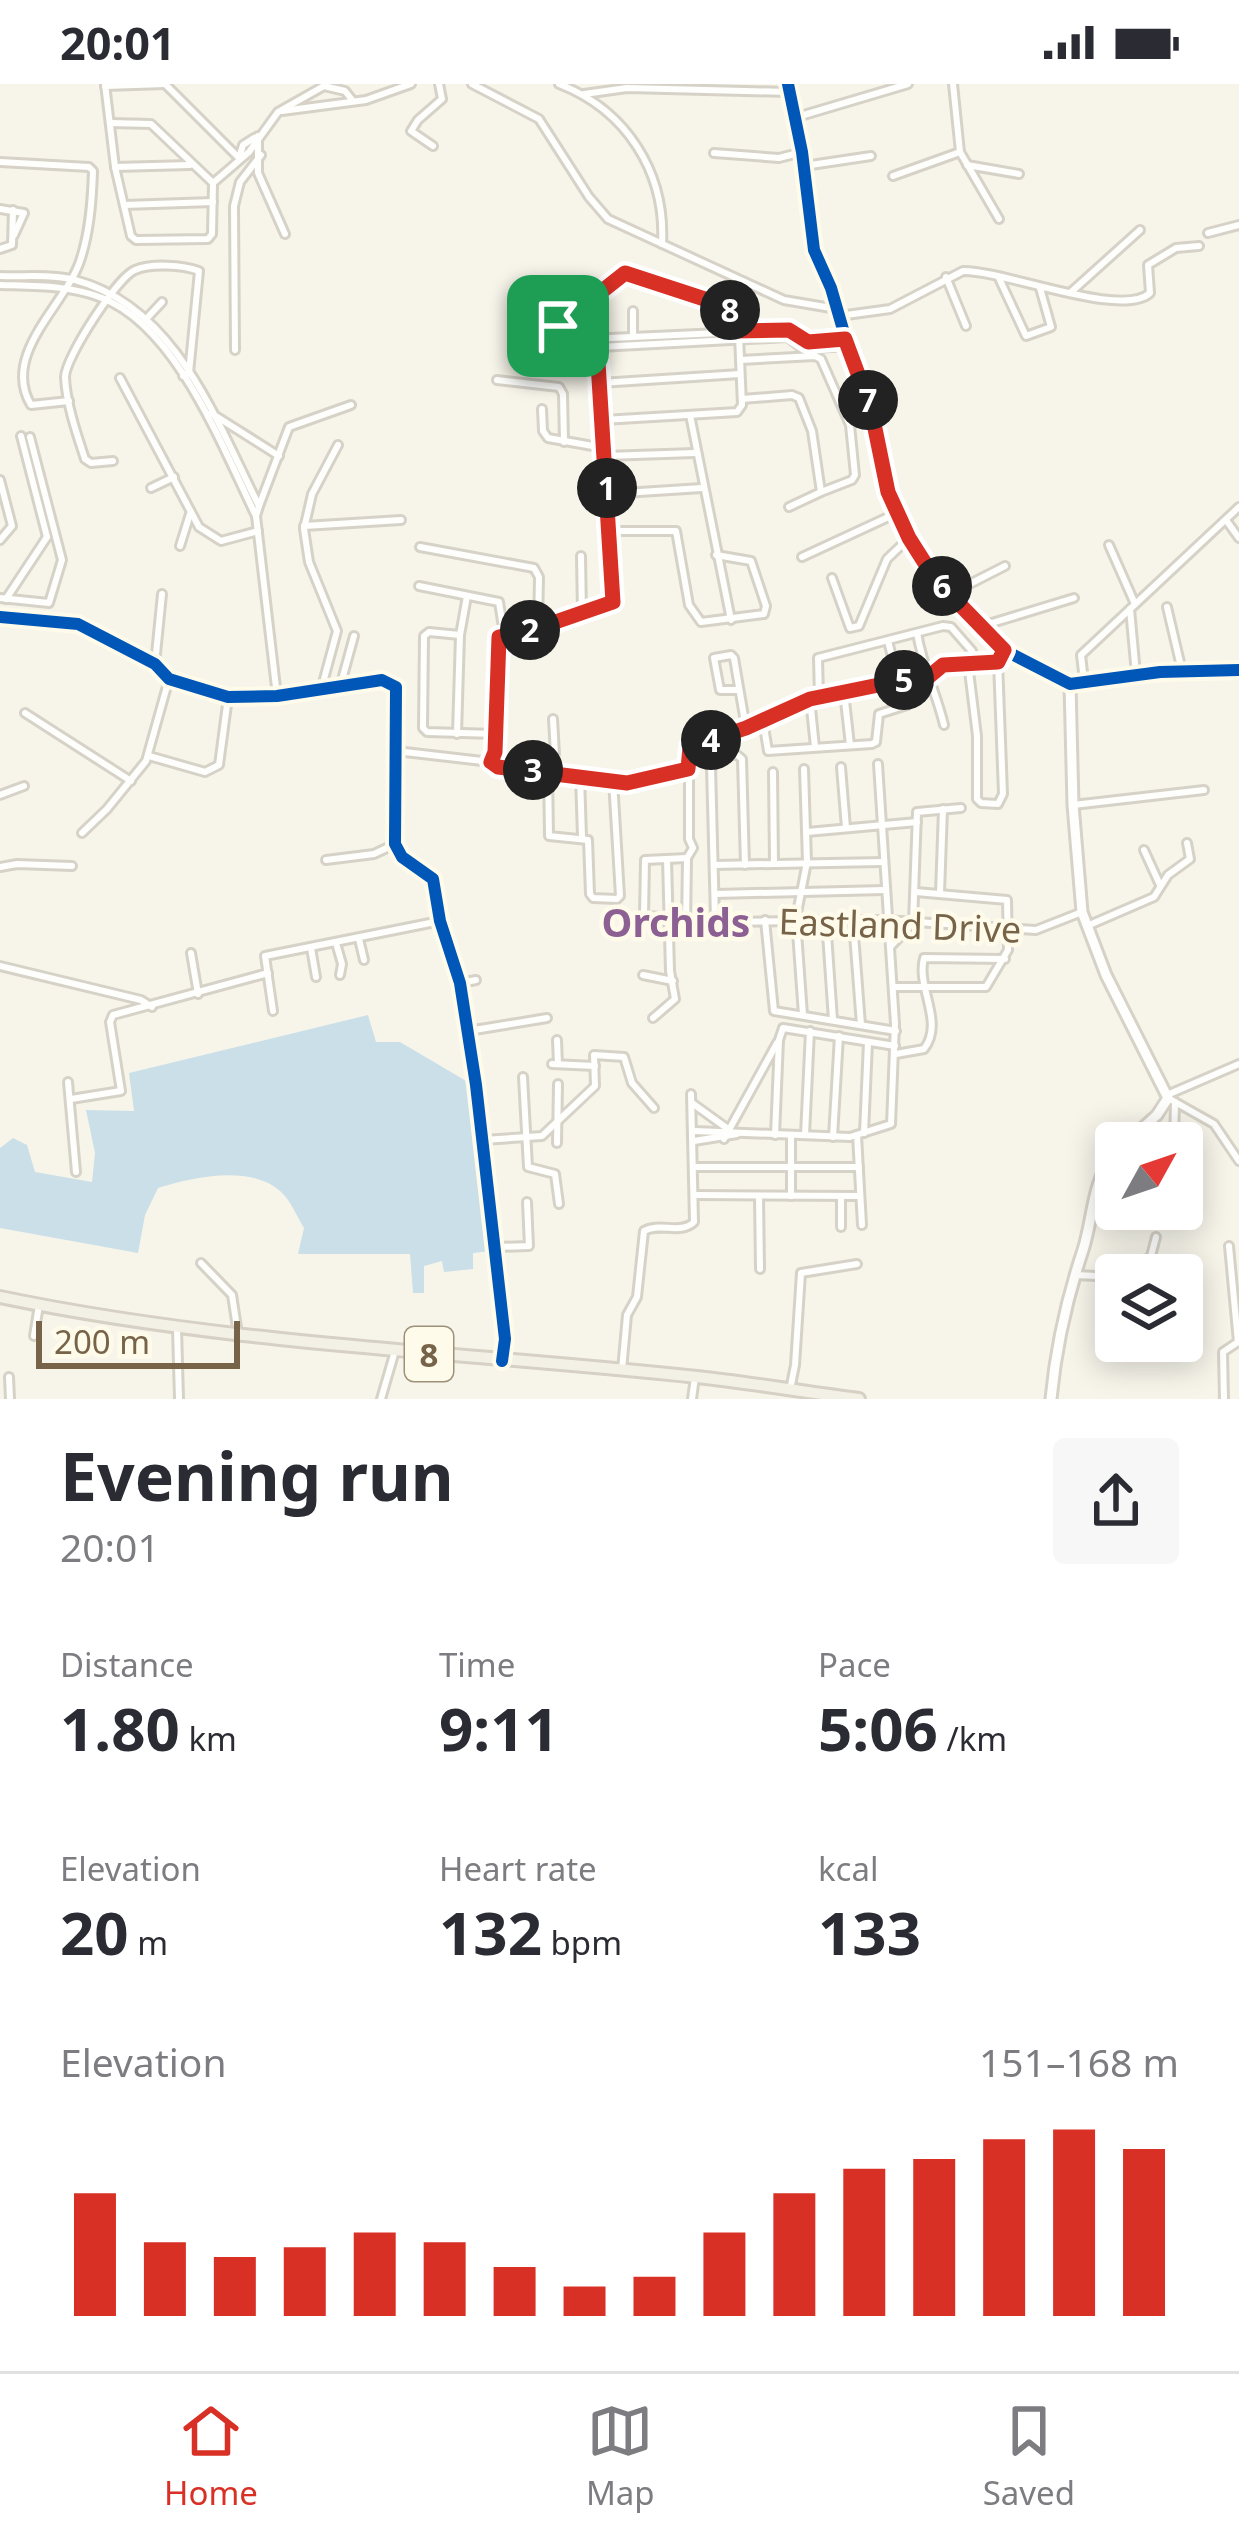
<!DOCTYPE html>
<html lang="en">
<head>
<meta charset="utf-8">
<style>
  :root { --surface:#fff; --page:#f7f7f7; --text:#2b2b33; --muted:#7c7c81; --line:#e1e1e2; --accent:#d93025 }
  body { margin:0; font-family:"Noto Sans",sans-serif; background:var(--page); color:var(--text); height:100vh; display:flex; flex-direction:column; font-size:45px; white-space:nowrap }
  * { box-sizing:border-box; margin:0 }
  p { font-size:39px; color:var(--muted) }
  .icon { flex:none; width:66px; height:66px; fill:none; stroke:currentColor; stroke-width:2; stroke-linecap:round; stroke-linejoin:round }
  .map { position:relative; height:1315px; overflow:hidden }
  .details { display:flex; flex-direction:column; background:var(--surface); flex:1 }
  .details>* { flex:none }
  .needle { width:78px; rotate:50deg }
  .tools { position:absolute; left:1095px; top:1038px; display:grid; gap:24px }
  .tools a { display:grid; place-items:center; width:108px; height:108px; border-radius:12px; background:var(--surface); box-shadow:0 6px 30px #0003; font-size:60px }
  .scale { position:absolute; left:36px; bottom:30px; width:204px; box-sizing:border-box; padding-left:12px; border:6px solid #766348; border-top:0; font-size:33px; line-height:42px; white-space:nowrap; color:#766348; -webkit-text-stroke:9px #fffbeb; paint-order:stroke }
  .pin { position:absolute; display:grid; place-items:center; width:102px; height:102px; color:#fff; margin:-51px; border-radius:24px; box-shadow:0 6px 18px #0006 }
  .km { position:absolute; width:60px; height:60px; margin:-30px; border-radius:50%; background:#222; color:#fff; font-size:33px; line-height:60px; text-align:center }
  .round { display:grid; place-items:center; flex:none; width:126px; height:126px; border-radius:12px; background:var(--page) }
  .head { display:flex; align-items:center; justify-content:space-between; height:204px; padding:0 60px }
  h1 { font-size:66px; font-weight:700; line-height:90px }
  .stats { display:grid; grid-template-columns:repeat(3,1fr); gap:18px; height:204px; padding:12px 60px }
  .stats div { display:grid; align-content:center }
  .stats b { font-size:60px; font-weight:700 }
  .stats small { font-size:33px; font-weight:400 }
  .stats p { font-size:33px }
  .chart { height:336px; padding:24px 60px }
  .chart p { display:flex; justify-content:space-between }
  .chart svg { width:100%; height:216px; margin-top:12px; stroke:var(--accent); stroke-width:6 }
  .status { display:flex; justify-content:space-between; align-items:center; height:84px; padding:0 60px; background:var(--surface); direction:ltr }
  .status svg { height:33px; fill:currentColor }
  .tab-bar { display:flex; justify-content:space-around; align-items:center; height:168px; border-top:3px solid var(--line); background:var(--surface); font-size:33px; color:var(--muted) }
  .tab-bar a { display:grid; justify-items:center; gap:6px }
  .tab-bar .current { color:var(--accent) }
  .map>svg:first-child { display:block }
</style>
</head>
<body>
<div class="status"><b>20:01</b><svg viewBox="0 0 49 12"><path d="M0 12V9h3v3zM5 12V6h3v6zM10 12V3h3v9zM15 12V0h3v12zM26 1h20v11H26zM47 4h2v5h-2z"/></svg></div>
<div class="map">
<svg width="1239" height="1315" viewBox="0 0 1239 1315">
  <rect width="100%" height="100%" fill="#f7f5ea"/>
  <path fill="#cadfe8" d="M368 931 376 958H400L473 1001 492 1167 473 1169V1185L444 1188 442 1177 424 1182V1209H413L410 1170H298L304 1144C298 1134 292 1120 284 1111 255 1079 193 1093 158 1104L145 1131 138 1169 0 1144V1064L13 1054 27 1061 35 1088 92 1098 95 1069 86 1026 134 1027 129 989Z"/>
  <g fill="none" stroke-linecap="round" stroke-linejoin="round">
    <g stroke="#d6d2c8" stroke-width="12">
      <g id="street">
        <polyline points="105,0 115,83 131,152 136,156 208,155 212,150 213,99 249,68 278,28 324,2 345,7 353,17"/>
        <polyline points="165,0 239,74"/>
        <polyline points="472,0 539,35 589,113 608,135 784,216 837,225"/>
        <path d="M559 0C626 26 666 88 662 160"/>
        <polyline points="953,0 960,68 999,135"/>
        <polyline points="105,2 165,0"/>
        <polyline points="584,10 627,4 788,8"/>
        <polyline points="282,27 366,16 411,0"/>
        <polyline points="797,33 908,0"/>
        <polyline points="110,39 151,40 213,99"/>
        <polyline points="258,52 258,89 285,150"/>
        <polyline points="433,62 411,47 418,36 442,15 439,0"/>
        <polyline points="714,69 779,74 802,68"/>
        <polyline points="239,74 243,61 254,54"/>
        <path d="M0 78 89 83 93 87C92 116 90 146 81 174 68 219 0 269 31 321L69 317"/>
        <polyline points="967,81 1019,90"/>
        <polyline points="804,82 871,72"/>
        <polyline points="115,83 190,81"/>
        <polyline points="893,92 960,68"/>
        <polyline points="124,121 213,118"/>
        <polyline points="0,125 24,129 14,151"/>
        <polyline points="1208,149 1239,141"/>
        <polyline points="0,165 12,161 13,126"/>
        <path d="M0 192C24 193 52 190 75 196 177 223 216 337 259 422"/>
        <polyline points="998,192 1026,252 1051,243 1040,204"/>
        <polyline points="946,193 966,242"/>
        <path d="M0 201C35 202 69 201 102 214 177 243 222 363 256 432"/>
        <polyline points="1070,209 1140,146"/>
        <polyline points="633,227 633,251"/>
        <path d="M839 232 890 225 963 187C1003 186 1122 235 1150 209L1148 181 1176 164 1199 162"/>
        <polyline points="148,233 162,218"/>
        <polyline points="596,253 613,518 538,544 499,553 495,668 491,678 498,683 627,699 689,685"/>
        <polyline points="558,256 561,236 625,189 726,222 731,229 733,245"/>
        <polyline points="543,257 789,246 809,258 845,255"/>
        <polyline points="235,266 234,122 240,98 261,71"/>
        <polyline points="543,266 788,253 803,265 846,262"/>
        <polyline points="740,276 815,272 821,275 850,341 855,391 852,396 821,408"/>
        <polyline points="120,294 199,443 221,457 258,447"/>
        <polyline points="497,296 559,303 563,310 564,358"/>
        <polyline points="600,299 740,290"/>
        <polyline points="742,315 792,311 799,314 812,347 821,408 789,423"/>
        <polyline points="542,325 543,347 548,354 604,364"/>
        <polyline points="211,329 279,372"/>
        <polyline points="690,331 731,536"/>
        <polyline points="603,336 737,328 742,321 739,252"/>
        <polyline points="21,352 47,453"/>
        <polyline points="605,372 695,369"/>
        <path d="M113 377 91 379 85 375C77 351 66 319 65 293 65 274 118 192 135 186 151 179 183 181 199 187L189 289 183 292"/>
        <polyline points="0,396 12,442 0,456"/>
        <polyline points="151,404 174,393"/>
        <polyline points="608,410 702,404"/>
        <polyline points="1226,436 1239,454"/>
        <polyline points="304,442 401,436"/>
        <polyline points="611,447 676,447 689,521 701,538 764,530 766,522 751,477 716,471"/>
        <polyline points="1109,461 1135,520"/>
        <polyline points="180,462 190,430"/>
        <polyline points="420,463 534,484 539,493 538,544"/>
        <polyline points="581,472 582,530"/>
        <polyline points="802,473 897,429"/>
        <polyline points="832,494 850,544 859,542 887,475 909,454"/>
        <polyline points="419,502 499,518 504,550"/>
        <polyline points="950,510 1005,482"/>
        <polyline points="0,514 49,519 62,476 30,353"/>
        <polyline points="6,515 47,453"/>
        <polyline points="1167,523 1182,587"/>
        <polyline points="1130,525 1136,590"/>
        <polyline points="0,533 78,540 155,580 169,595 228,613 277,612 382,596 396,603 395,760 402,773 433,795 440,837 460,899 476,1001 496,1163 505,1255 502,1274"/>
        <polyline points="982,542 1074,514"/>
        <path d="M917 549C923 585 936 607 944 641"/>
        <polyline points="460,551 429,548 424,552 423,644 427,648 496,650"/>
        <polyline points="888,557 898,597"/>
        <polyline points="968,579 977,652 977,715 981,719 998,720 1003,710 998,577"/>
        <polyline points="155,580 162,510"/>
        <polyline points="1084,597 1081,571 1239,423"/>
        <polyline points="1070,600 1160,588 1239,586"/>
        <polyline points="340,603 354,552"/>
        <polyline points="321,606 337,547 309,478 304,445 312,410 338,361"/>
        <polyline points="738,606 720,606 714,574 731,571 734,574 746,644"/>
        <polyline points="844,608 850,661"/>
        <polyline points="277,612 256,432 259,422 289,343 351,321"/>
        <polyline points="819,613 818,574 943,542 951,543 972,567 976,578"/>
        <polyline points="810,615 815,663"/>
        <polyline points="25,629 131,697"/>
        <polyline points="763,637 768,667 872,660 876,658 879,630 907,621 943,581 998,577"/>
        <polyline points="457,650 460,551 467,512"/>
        <polyline points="396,667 491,678"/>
        <polyline points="149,672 205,688 219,681 228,613"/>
        <polyline points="841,683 846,744"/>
        <polyline points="543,686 555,670 553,635"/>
        <polyline points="548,687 549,752 588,756 590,810 593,814 617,815 620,812 613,696"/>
        <polyline points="773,688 774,780"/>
        <polyline points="580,692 582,753"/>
        <polyline points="0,711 24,702"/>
        <polyline points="1073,721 1204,706"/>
        <polyline points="807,748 917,738"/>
        <polyline points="82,749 107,725 146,677 169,595"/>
        <polyline points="1144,766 1160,801"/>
        <polyline points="326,776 374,770 395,760"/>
        <polyline points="714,781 884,778"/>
        <polyline points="745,781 742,675 736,670 717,675 711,682 715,835 718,838 886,836 1036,846 1082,828"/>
        <polyline points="0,783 17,780 72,782"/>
        <polyline points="940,809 943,725"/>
        <polyline points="715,810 885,806"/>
        <polyline points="685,834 644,832 645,776 687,774"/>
        <polyline points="826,835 833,936"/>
        <polyline points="765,836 774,927 896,947"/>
        <polyline points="853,837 861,941"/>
        <polyline points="686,841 687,774 693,764 689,755 689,664 810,615 906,595 926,595"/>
        <polyline points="1087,842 1154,813 1168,791 1190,775 1187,759"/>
        <polyline points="359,855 364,876"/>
        <polyline points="336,859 342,880 340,891"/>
        <polyline points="891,862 913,839 917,728 961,724"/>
        <polyline points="311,864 316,893"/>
        <polyline points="191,869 198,910"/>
        <polyline points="0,882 141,916 152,923"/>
        <polyline points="643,891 673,897"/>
        <polyline points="460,899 476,896"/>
        <polyline points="895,903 986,903 1008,866 1007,816 916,808"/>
        <polyline points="273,927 265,872 440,837"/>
        <polyline points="803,931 796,834 807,778 804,685"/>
        <polyline points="653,934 675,915 670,887 667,775"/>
        <polyline points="468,947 547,934"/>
        <polyline points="557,956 558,980"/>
        <path d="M896 970 924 965C945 938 916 904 924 874L1005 875"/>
        <polyline points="552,980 595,982"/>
        <polyline points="523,993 528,1083 555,1090 559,1120"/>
        <polyline points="68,998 76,1088"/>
        <polyline points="1167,1011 1239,980"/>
        <polyline points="1168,1014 1214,1040 1239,1077"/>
        <polyline points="71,1015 121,1007 110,938 113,931 268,889"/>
        <polyline points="692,1019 728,1045"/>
        <polyline points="694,1047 850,1053 891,1040 895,940 878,680"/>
        <polyline points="864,1049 868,958"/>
        <polyline points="775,1051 779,956 783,944 895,962"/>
        <polyline points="805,1051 810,947"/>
        <polyline points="857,1051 862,1141"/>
        <polyline points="833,1053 839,952"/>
        <polyline points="724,1055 777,959"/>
        <polyline points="483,1056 542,1052 595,1002 594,971 624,973 632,999 654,1024"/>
        <polyline points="694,1057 737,1050"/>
        <polyline points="557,1059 558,1000"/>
        <polyline points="1174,1059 1175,1018"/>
        <polyline points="695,1083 859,1083"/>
        <polyline points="696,1111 860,1112"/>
        <polyline points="759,1112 760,1185"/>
        <polyline points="791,1112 791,1051"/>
        <polyline points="841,1112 841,1143"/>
        <polyline points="496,1163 529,1162 527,1118"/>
        <polyline points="201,1179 232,1211 238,1250"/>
        <polyline points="1076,1191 1116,1193"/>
        <polyline points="1130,1191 1151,1172 1156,1153"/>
        <polyline points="177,1244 179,1315"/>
        <polyline points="34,1252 39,1221"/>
        <path d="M622 1286 627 1231 637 1213 644 1147C659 1138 681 1151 694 1138L691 1010"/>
        <polyline points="9,1293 10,1315"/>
        <polyline points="790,1306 795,1281 801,1189 857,1180"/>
        <polyline points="381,1315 395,1267"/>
        <polyline points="692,1315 695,1293"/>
        <polyline points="1224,1315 1223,1268 1238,1258 1229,1162"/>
      </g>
    </g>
    <g stroke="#d7d2c8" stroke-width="15">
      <g id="secondary">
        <polyline points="788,0 802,68 814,166 831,204 855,287 871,325 883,389 897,429 935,495 993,555 1004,566 1070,600 1073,721 1082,828 1106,891 1168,1014 1157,1031 1126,1059"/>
        <path d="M1051 1315C1056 1262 1066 1217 1083 1166 1094 1132 1091 1097 1116 1069"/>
      </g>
    </g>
    <g stroke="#d6d0c5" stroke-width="16">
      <path id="primary" d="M0 1213C230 1261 464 1268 697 1293 751 1299 805 1308 859 1315"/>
    </g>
    <use href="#street" stroke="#fefefc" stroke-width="6"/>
    <use href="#secondary" stroke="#fefefc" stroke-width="9"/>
    <use href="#primary" stroke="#f3f1e5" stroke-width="10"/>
    <g stroke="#fffbeb" stroke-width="20">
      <g id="cycleway">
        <polyline points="788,0 802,68 814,166 831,204 855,287 871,325 888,408 909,454 935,495 1004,566 1070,600 1160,588 1239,586"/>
        <polyline points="596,253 613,518 538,544 499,553 495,668 491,678 498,683 627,699 689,685"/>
        <polyline points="0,533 78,540 155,580 169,595 228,613 277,612 382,596 396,603 395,760 402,773 433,795 440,837 460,899 476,1001 505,1255 502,1277"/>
      </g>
    </g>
    <use href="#cycleway" stroke="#0057b8" stroke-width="12"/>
  </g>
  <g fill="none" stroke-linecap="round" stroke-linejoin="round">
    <g stroke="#fff" stroke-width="24">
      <polygon id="route" points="625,189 726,222 731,229 733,247 789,246 808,258 845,255 871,325 888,408 909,454 935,495 1004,566 998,578 943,581 926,595 918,593 810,615 746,644 690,663 688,685 627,699 498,683 491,678 495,668 499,553 538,544 613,518 597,263 559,266 558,242"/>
    </g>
    <use href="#route" stroke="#d93025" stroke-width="15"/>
  </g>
  <g text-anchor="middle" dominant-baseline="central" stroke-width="9" stroke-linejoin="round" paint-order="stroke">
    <rect fill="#fffbeb" stroke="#9f9179" stroke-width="3" x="405" y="1243" width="48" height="54" rx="9"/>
    <g font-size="33" font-weight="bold" fill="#766348">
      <text x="429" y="1270">8</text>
    </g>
    <g font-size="36" fill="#766348" stroke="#fffbeb">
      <text transform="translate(900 841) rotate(2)">Eastland Drive</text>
    </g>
    <g font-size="39" font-weight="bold" fill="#8d6093" stroke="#fffbeb">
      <text x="676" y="837">Orchids</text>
    </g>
  </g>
</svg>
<div class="tools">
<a><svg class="needle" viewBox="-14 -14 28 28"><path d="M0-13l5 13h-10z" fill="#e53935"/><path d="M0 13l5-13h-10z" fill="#7c7c81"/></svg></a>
<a><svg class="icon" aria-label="layers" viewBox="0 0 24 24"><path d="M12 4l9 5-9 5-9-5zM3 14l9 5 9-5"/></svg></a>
</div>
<div class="scale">200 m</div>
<div class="pin" style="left:558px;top:242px;background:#1e9e55"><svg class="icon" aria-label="arrive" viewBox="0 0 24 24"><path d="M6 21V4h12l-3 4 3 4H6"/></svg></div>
<b class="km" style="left:607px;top:404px">1</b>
<b class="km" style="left:530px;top:546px">2</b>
<b class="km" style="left:533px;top:686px">3</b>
<b class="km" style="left:711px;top:656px">4</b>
<b class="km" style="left:904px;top:596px">5</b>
<b class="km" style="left:942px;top:502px">6</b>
<b class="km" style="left:868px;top:316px">7</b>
<b class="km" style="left:730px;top:226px">8</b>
</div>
<section class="details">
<div class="head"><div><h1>Evening run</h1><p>20:01</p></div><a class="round"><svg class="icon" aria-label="share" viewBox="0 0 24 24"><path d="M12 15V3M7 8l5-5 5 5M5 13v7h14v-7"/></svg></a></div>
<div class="stats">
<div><p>Distance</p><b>1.80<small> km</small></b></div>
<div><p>Time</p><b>9:11</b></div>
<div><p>Pace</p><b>5:06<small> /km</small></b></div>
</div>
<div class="stats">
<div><p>Elevation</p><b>20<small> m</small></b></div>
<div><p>Heart rate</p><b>132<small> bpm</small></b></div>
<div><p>kcal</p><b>133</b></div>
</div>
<div class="chart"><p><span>Elevation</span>151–168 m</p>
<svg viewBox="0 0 160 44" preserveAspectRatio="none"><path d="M5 44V19M15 44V29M25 44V32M35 44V30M45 44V27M55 44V29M65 44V34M75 44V38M85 44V36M95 44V27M105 44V19M115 44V14M125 44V12M135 44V8M145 44V6M155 44V10"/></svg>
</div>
</section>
<nav class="tab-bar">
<a class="current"><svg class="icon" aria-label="home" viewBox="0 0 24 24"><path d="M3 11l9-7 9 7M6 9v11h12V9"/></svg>Home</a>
<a><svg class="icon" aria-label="map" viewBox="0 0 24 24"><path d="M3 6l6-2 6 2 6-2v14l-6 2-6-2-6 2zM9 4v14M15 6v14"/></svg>Map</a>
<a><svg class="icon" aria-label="saved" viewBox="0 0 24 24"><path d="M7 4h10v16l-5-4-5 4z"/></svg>Saved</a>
</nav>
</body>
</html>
